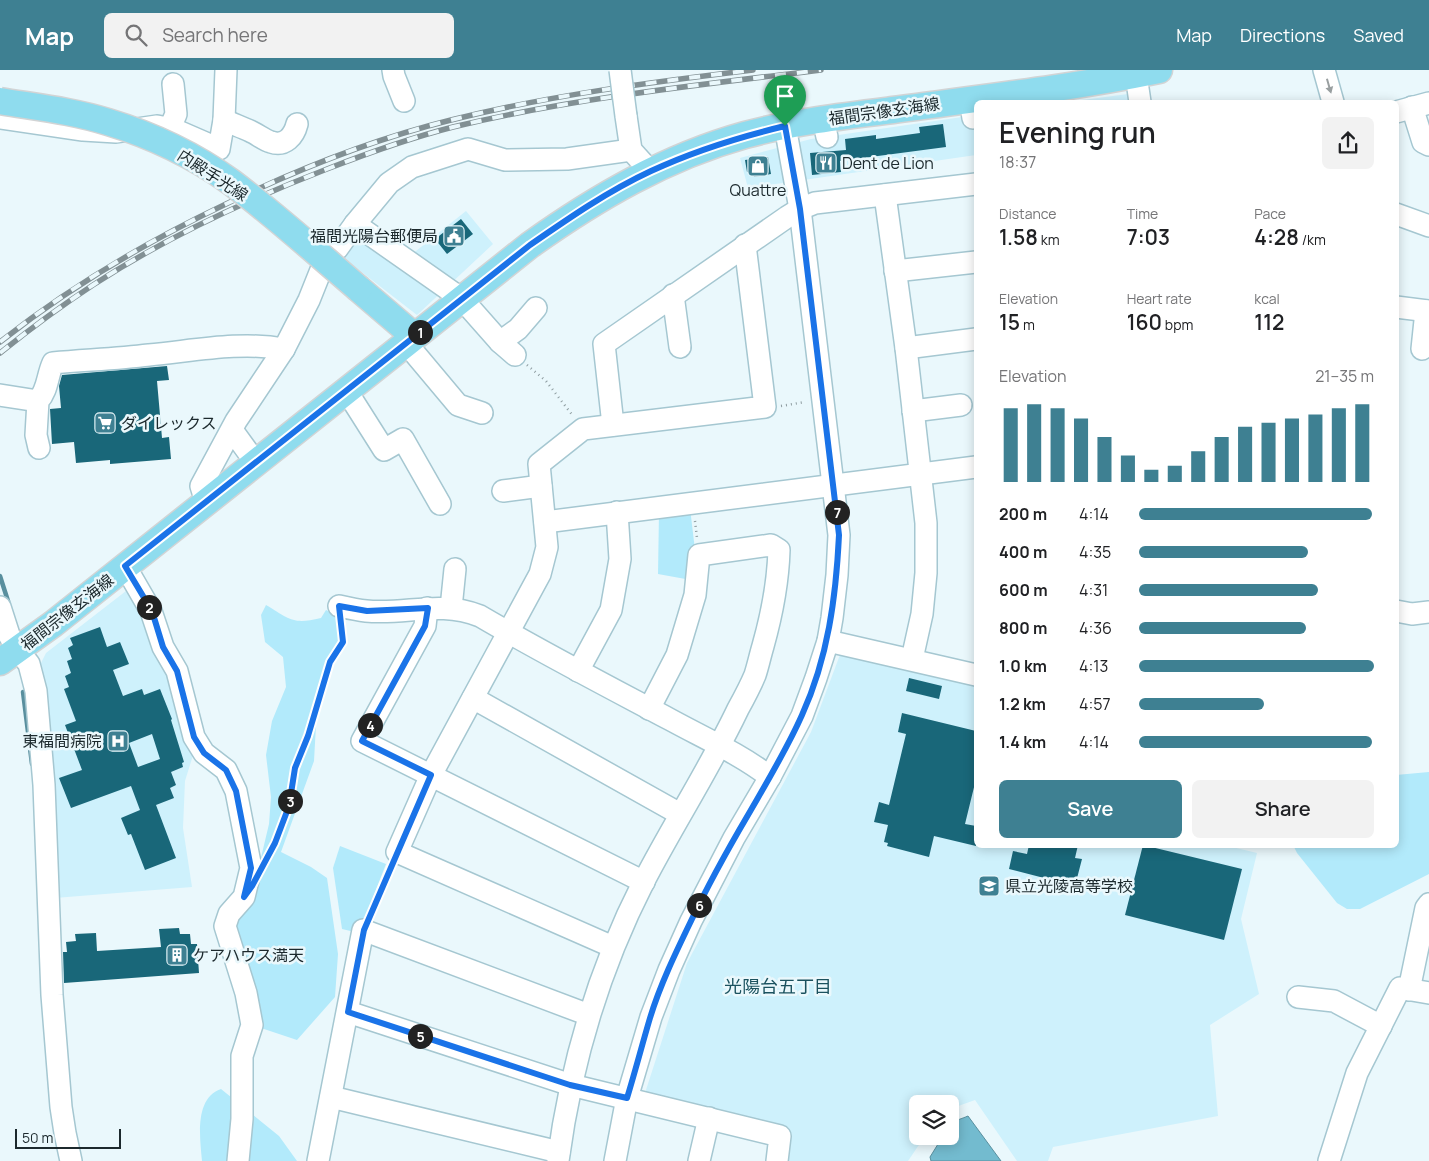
<!DOCTYPE html>
<html lang="en">
<head>
<meta charset="utf-8">
<style>
  :root { --surface:#fff; --page:#f2f2f2; --text:#202124; --muted:#757577; --accent:#3e8092 }
  body { margin:0; font-family:Manrope,"Noto Sans JP",sans-serif; background:var(--page); color:var(--text); height:100vh; display:flex; flex-direction:column; font-size:19px; white-space:nowrap }
  * { box-sizing:border-box; margin:0 }
  p { font-size:16px; color:var(--muted) }
  .icon { flex:none; width:28px; height:28px; fill:none; stroke:currentColor; stroke-width:2; stroke-linecap:round; stroke-linejoin:round }
  .map { position:relative; flex:1; overflow:hidden }
  .sheet { position:absolute; left:974px; top:30px; width:425px; height:748px; display:flex; flex-direction:column; background:var(--surface); border-radius:8px; box-shadow:0 2px 12px #0003 }
  .sheet>* { flex:none }
  .buttons { position:absolute; left:909px; top:1025px; display:grid; gap:10px }
  .buttons a { display:grid; place-items:center; width:50px; height:50px; border-radius:8px; background:var(--surface); box-shadow:0 2px 12px #0003; font-size:25px }
  .scale { position:absolute; left:15px; bottom:12px; width:106px; box-sizing:border-box; padding-left:5px; border:2px solid #1c292d; border-top:0; font-size:14px; line-height:18px; white-space:nowrap; color:#1c292d; -webkit-text-stroke:4px #eaf8fc; paint-order:stroke }
  .pin { position:absolute; display:grid; place-items:center; width:42px; height:42px; color:#fff; margin:-51px -21px; border-radius:50% 50% 50% 0; rotate:-45deg; box-shadow:0 0 5px #0007 }
  .pin .icon { rotate:45deg }
  .km { position:absolute; width:25px; height:25px; margin:-12px; border-radius:50%; background:#222; color:#fff; font-size:14px; line-height:25px; text-align:center }
  .round { display:grid; place-items:center; flex:none; width:52px; height:52px; border-radius:8px; background:var(--page) }
  .headline { display:flex; align-items:center; justify-content:space-between; height:85px; padding:0 25px }
  h1 { font-size:28px; font-weight:600; line-height:38px }
  .figures { display:grid; grid-template-columns:repeat(3,1fr); gap:8px; height:85px; padding:5px 25px }
  .figures div { display:grid; align-content:center }
  .figures b { font-size:21px; font-weight:600 }
  .figures small { font-size:14px; font-weight:400 }
  .figures p { font-size:14px }
  .chart { height:140px; padding:10px 25px }
  .chart p { display:flex; justify-content:space-between }
  .chart svg { width:100%; height:90px; margin-top:5px; stroke:var(--accent); stroke-width:6 }
  .cta { display:flex; gap:10px; margin-top:auto; padding:10px 25px }
  .cta a { flex:1; height:58px; border-radius:8px; background:var(--accent); color:#fff; font-size:20px; font-weight:600; line-height:58px; text-align:center }
  .cta a+a { background:var(--page); color:var(--text) }
  ul { padding:0 25px; list-style:none; font-size:16px }
  li { display:grid; grid-template-columns:80px 60px 1fr; align-items:center; height:38px }
  li i { height:12px; border-radius:6px; background:var(--accent) }
  header { display:flex; align-items:center; gap:30px; box-sizing:border-box; height:70px; padding:0 25px; background:var(--accent); color:#fff }
  header strong { font-size:24px }
  nav { display:flex; gap:28px; margin-inline-start:auto; font-size:18px }
  .search { width:350px; height:45px; background:var(--page); display:flex; align-items:center; gap:12px; box-sizing:border-box; padding:0 18px; border-radius:8px; color:var(--muted); font-size:19px }
  .map>svg:first-child { display:block }
</style>
</head>
<body>
<header>
<strong>Map</strong>
<div class="search"><svg class="icon" aria-label="search" viewBox="0 0 24 24"><circle cx="10" cy="10" r="6"/><path d="M15 15l6 6"/></svg>Search here</div>
<nav><a>Map</a><a>Directions</a><a>Saved</a></nav>
</header>
<div class="map">
<svg width="1429" height="1091" viewBox="0 0 1429 1091">
  <rect width="100%" height="100%" fill="#eaf8fc"/>
  <g fill="#cef1fc">
    <polygon points="1128,24 1134,28 1134,32 1067,32"/>
    <polygon points="976,45 976,85 748,118 740,88 811,69"/>
    <polygon points="466,141 493,174 417,245 341,186 361,164 401,193"/>
    <polygon points="126,521 135,536 140,536 173,608 194,682 185,711 183,758 192,817 55,828 41,593 46,583"/>
    <polygon points="841,582 976,615 976,775 1224,775 1257,783 1241,849 1259,924 1210,955 1218,1046 1053,1077 1048,1091 1017,1091 975,1030 950,1039 950,1034 918,1034 918,1066 925,1066 908,1091 784,1091 786,1060 645,1023 687,893 811,662"/>
  </g>
  <g fill="#b2eafb">
    <polygon points="690,438 695,480 691,510 658,504 659,442"/>
    <path d="M266 535C290 549 292 555 321 548L326 540 335 544 340 556 339 571 327 589 314 629 316 655 314 691 281 782 311 797 327 808 338 884 335 927 297 970 261 958 229 860 259 796 269 754 271 727 266 685 272 651 286 617 283 587 265 572 261 545Z"/>
    <polygon points="1429,702 1429,804 1360,839 1347,839 1337,833 1297,783 1293,775 1396,775 1396,705"/>
    <polygon points="340,776 386,794 359,863 342,859 333,798"/>
    <path d="M221 1019 279 1066 297 1091H202C200 1069 194 1028 221 1019Z"/>
  </g>
  <path fill="#73bbcf" stroke="#598f9e" d="M968 1046 1001 1091H931L930 1087 943 1066H950C950 1050 954 1052 968 1046Z"/>
  <g fill="none" stroke-linecap="round" stroke-linejoin="round">
    <g stroke="#598f9e" stroke-width="4.5">
      <polyline points="0,506 8,531"/>
      <polyline points="23,622 32,694"/>
    </g>
  </g>
  <g fill="#196779" fill-rule="evenodd">
    <polygon points="943,54 946,77 840,91 841,102 812,105 810,83 846,80 845,69 876,65 876,69 920,63 919,57"/>
    <polygon points="768,87 771,104 754,107 753,101 747,102 745,90"/>
    <polygon points="461,149 473,164 447,184 435,169"/>
    <polygon points="167,296 169,310 157,311 162,368 169,367 171,389 110,394 110,390 76,393 74,372 52,374 50,339 61,338 59,316 62,305"/>
    <path d="M100 557 107 577 120 572 129 594 113 600 123 626 142 619 144 625 160 619 172 649 171 650 184 692 182 693 183 697 171 702 176 715 170 718 174 728 156 735 176 788 145 800 131 764 128 765 121 748 140 740 131 716 71 738 59 708 82 700 65 655 76 651 64 619 69 617 65 606 71 603 67 591 72 589 68 578 73 575 70 568ZM152 664 160 689 138 697 129 673Z"/>
    <polygon points="909,608 942,616 939,629 906,621"/>
    <polygon points="902,643 976,661 976,709 965,754 976,756 976,776 934,766 929,787 887,776 888,773 884,772 888,755 874,752 879,732 889,735 906,664 898,662"/>
    <polygon points="1029,775 1078,775 1075,788 1082,789 1075,816 1009,799 1013,781 1027,784"/>
    <polygon points="1143,775 1242,799 1224,870 1125,845"/>
    <polygon points="179,858 180,864 190,864 191,874 197,874 199,903 64,913 63,882 67,882 66,872 76,871 75,864 96,863 97,881 161,877 159,859"/>
  </g>
  <g fill="none" stroke-linecap="round" stroke-linejoin="round">
    <g stroke="#a5c7d1" stroke-width="24">
      <g id="minor">
        <polyline points="393,0 394,6 404,31"/>
        <polyline points="1324,0 1333,32"/>
        <polyline points="1136,5 1140,32"/>
        <polyline points="970,29 973,48"/>
        <polyline points="1412,37 1423,72 1429,75"/>
        <polyline points="1396,42 1429,33"/>
        <polyline points="626,46 631,80 650,101"/>
        <polyline points="0,48 83,60 116,62 157,56 173,59 219,79 224,50 226,0"/>
        <polyline points="823,49 827,67"/>
        <path d="M224 50C233 54 241 57 250 61 257 64 264 70 271 72 285 77 294 66 297 54"/>
        <polyline points="170,58 176,44 173,14"/>
        <polyline points="885,125 906,278 926,453 926,503 922,544 912,589"/>
        <polyline points="1396,144 1429,156"/>
        <polyline points="355,154 462,229 500,272 515,285"/>
        <polyline points="337,179 355,154 389,113 412,97 468,79 505,90 567,89 631,80"/>
        <polyline points="895,201 976,192"/>
        <polyline points="673,225 680,277"/>
        <polyline points="1396,237 1429,241"/>
        <polyline points="500,272 518,259 536,238"/>
        <polyline points="406,273 458,335 482,343"/>
        <polyline points="906,278 976,269"/>
        <polyline points="1422,279 1426,241"/>
        <polyline points="346,320 384,380 403,369 440,434"/>
        <polyline points="0,325 38,331"/>
        <polyline points="913,341 961,335"/>
        <polyline points="613,355 604,274 787,147 800,139 815,133 976,114"/>
        <polyline points="232,360 256,393"/>
        <path d="M39 378 36 365 38 331C48 320 47 306 53 293 85 290 117 289 149 285 193 281 240 271 284 279"/>
        <polyline points="503,421 541,416"/>
        <polyline points="206,432 201,416 236,351 284,279 309,230 321,200"/>
        <polyline points="545,452 976,397"/>
        <polyline points="125,496 151,541 163,577 177,601 194,667 204,683 226,700 236,721 251,798 244,827 229,844 225,856 246,923 252,955 242,986 242,1049 238,1091"/>
        <path d="M339 536C348 538 357 540 366 541 407 545 439 530 480 546 543 583 607 616 671 650 704 668 740 684 770 707"/>
        <polyline points="0,537 9,565 18,580 29,594 36,621 44,715 52,925 61,1037 65,1063 71,1091"/>
        <polyline points="427,538 425,556 362,671 644,812"/>
        <polyline points="451,538 455,499"/>
        <polyline points="1396,541 1412,544 1429,542"/>
        <polyline points="828,571 976,605"/>
        <polyline points="578,601 611,540 620,489 617,442"/>
        <polyline points="473,628 680,744"/>
        <polyline points="613,877 397,782 431,705 540,504 547,477 539,394 583,359 765,337 745,175"/>
        <polyline points="1409,920 1426,838 1429,834"/>
        <polyline points="1298,927 1334,931 1381,956"/>
        <polyline points="348,942 571,1015 780,1066 777,1091"/>
        <polyline points="331,1027 559,1082"/>
        <polyline points="318,1091 363,860 589,945"/>
        <path d="M558 1091C571 993 599 899 644 811 674 753 710 698 738 639 744 628 750 617 755 605 758 596 760 586 763 576 772 544 778 513 779 480L771 475 699 485 695 525 677 585 649 639"/>
        <polyline points="615,1091 627,1028 651,947 669,900 691,851 734,768 770,707 802,646 816,608 828,571 832,548 837,505 839,465 800,139 785,56"/>
        <polyline points="699,1091 709,1048"/>
        <polyline points="1329,1091 1357,1003 1400,918 1429,923"/>
      </g>
    </g>
    <g stroke="#d2d4d5" stroke-width="29">
      <g id="major">
        <polyline points="359,219 414,266"/>
        <path d="M0 592 53 554 530 175C596 128 666 87 745 65 793 52 844 46 893 40 982 28 1072 18 1159 0"/>
      </g>
    </g>
    <g stroke="#8f9da1" stroke-width="2.5" stroke-dasharray="1 4" stroke-linecap="butt">
      <polyline points="527,295 546,311 573,346"/>
      <polyline points="781,336 805,332"/>
      <polyline points="695,451 697,468"/>
      <polyline points="267,787 289,736 295,698 308,666 330,592 343,572 341,555"/>
      <polyline points="370,845 391,797"/>
    </g>
    <use href="#minor" stroke="#fff" stroke-width="21"/>
    <use href="#major" stroke="#8fdcee" stroke-width="26"/>
    <g stroke="#829094" stroke-width="5.5">
      <g id="rail">
        <path d="M0 272C71 216 144 173 226 134 298 99 374 69 451 50 551 25 652 12 753 0"/>
        <path d="M0 283C30 259 61 236 93 215 165 168 247 130 327 99 368 83 410 68 453 57 574 28 698 15 821 0"/>
      </g>
    </g>
    <use href="#rail" stroke="#eaf8fc" stroke-width="4" stroke-dasharray="11" stroke-linecap="butt"/>
    <g stroke="#a5c7d1" stroke-width="24" stroke-linecap="butt">
      <polyline id="minor-bridge" points="620,0 626,46"/>
    </g>
    <g stroke="#d2d4d5" stroke-width="29" stroke-linecap="butt">
      <path id="major-bridge" d="M0 31C36 37 73 41 108 52 151 65 195 86 231 112 275 145 317 183 359 219"/>
    </g>
    <use href="#minor-bridge" stroke="#fff" stroke-width="21"/>
    <use href="#major-bridge" stroke="#8fdcee" stroke-width="26"/>
  </g>
  <defs><path id="oneway-solid" d="M-6-.8H1V-3.2L6.5 0L1 3.2V.8H-6Z" transform="scale(1.25)"/></defs>
  <use fill="#999fa0" href="#oneway-solid" transform="translate(1329 16) rotate(74)"/>
  <g fill="none" stroke-linecap="round" stroke-linejoin="round">
    <g stroke="#fff" stroke-width="10">
      <path id="route" d="M785 56 800 139 839 465C836 527 828 588 802 645 787 679 767 712 748 745 728 779 708 815 691 851 676 882 660 915 650 948 642 975 635 1002 627 1028L570 1015 348 942 364 860 431 705 362 671 425 556 428 538 367 541 339 536 343 572 330 592 308 666 295 698 289 736 275 773 252 816 244 827 251 798 236 721 226 700 204 683 194 667 177 601 163 577 152 541 125 496 530 175C569 148 608 121 651 101 694 81 739 67 785 56Z"/>
    </g>
    <use href="#route" stroke="#1a73e8" stroke-width="6"/>
  </g>
  <defs>
    <g id="restaurant-square" transform="scale(1.125)"><rect x="-9" y="-9" width="18" height="18" rx="4" fill="#3e8092" stroke="#eaf8fc"/><path d="M-5-6h1v4h1v-4h1v4h1v-4h1v5L-1.5 .5V6h-2V.5L-5-1ZM5-6V6H3V1.5H1.5Q1.5-4 5-6Z" fill="#fff"/></g>
    <g id="shop-square" transform="scale(1.125)"><rect x="-9" y="-9" width="18" height="18" rx="4" fill="#3e8092" stroke="#eaf8fc"/><path d="M-5-2.5h2.3a2.7 3.5 0 0 1 5.4 0H5L5.5 6h-11ZM-1.5-2.5h3a1.5 2.3 0 0 0-3 0Z" fill="#fff"/></g>
    <g id="civic-square" transform="scale(1.125)"><rect x="-9" y="-9" width="18" height="18" rx="4" fill="#3e8092" stroke="#eaf8fc"/><path d="M-.6-6.5H3V-4.5H.6V-3L4-1V1h2V6H-6V1h2V-1L-.6-3ZM-1.2 2.5V6h2.4V2.5Z" fill="#fff"/></g>
    <g id="supermarket-square" transform="scale(1.125)"><rect x="-9" y="-9" width="18" height="18" rx="4" fill="#3e8092" stroke="#eaf8fc"/><path d="M-6-5.5h2.5l.6 2H6L4.5 2H-2.5L-4.4-4H-6ZM-1.5 3.2a1.3 1.3 0 1 0 .1 0ZM3 3.2a1.3 1.3 0 1 0 .1 0Z" fill="#fff"/></g>
    <g id="hospital-square" transform="scale(1.125)"><rect x="-9" y="-9" width="18" height="18" rx="4" fill="#3e8092" stroke="#eaf8fc"/><path d="M-5-5h3v3.5h4V-5h3V5h-3V1.5h-4V5h-3Z" fill="#fff"/></g>
    <g id="school-square" transform="scale(1.125)"><rect x="-9" y="-9" width="18" height="18" rx="4" fill="#3e8092" stroke="#eaf8fc"/><path d="M0-5L7-2L0 1L-7-2ZM-4 1L0 2.5L4 1V4Q0 6-4 4Z" fill="#fff"/></g>
    <g id="building-square" transform="scale(1.125)"><rect x="-9" y="-9" width="18" height="18" rx="4" fill="#3e8092" stroke="#eaf8fc"/><path d="M-4-6H4V6H1V3H-1V6H-4ZM-2.5-4.3h1.7v1.8h-1.7ZM.8-4.3h1.7v1.8H.8ZM-2.5-1h1.7V.8h-1.7ZM.8-1h1.7V.8H.8Z" fill="#fff"/></g>
  </defs>
  <g fill-rule="evenodd">
    <use href="#restaurant-square" x="826" y="93"/>
    <use href="#shop-square" x="758" y="96"/>
    <use href="#civic-square" x="454" y="166"/>
    <use href="#supermarket-square" x="105" y="353"/>
    <use href="#hospital-square" x="118" y="671"/>
    <use href="#school-square" x="989" y="816"/>
    <use href="#building-square" x="177" y="885"/>
  </g>
  <g text-anchor="middle" dominant-baseline="central" stroke-width="5" stroke-linejoin="round" paint-order="stroke">
    <g font-size="16" fill="#1c292d" stroke="#eaf8fc">
      <text transform="translate(884 41) rotate(-8)">福間宗像玄海線</text>
      <text transform="translate(213 105) rotate(33)">内殿手光線</text>
      <text transform="translate(67 542) rotate(-38)">福間宗像玄海線</text>
    </g>
    <g font-size="16" fill="#1c292d" stroke="#eaf8fc" text-anchor="start">
      <text x="842" y="93">Dent de Lion</text>
      <text x="758" y="120" text-anchor="middle">Quattre</text>
      <text x="438" y="166" text-anchor="end">福間光陽台郵便局</text>
      <text x="121" y="353">ダイレックス</text>
      <text x="102" y="671" text-anchor="end">東福間病院</text>
      <text x="1005" y="816">県立光陵高等学校</text>
      <text x="193" y="885">ケアハウス満天</text>
    </g>
    <g font-size="18" fill="#1b525f" stroke="#eaf8fc">
      <text x="778" y="916">光陽台五丁目</text>
    </g>
  </g>
</svg>
<div class="buttons">
<a><svg class="icon" aria-label="layers" viewBox="0 0 24 24"><path d="M12 4l9 5-9 5-9-5zM3 14l9 5 9-5"/></svg></a>
</div>
<div class="scale">50 m</div>
<div class="pin" style="left:785px;top:56px;background:#1e9e55"><svg class="icon" aria-label="arrive" viewBox="0 0 24 24"><path d="M6 21V4h12l-3 4 3 4H6"/></svg></div>
<b class="km" style="left:420px;top:262px">1</b>
<b class="km" style="left:149px;top:537px">2</b>
<b class="km" style="left:290px;top:731px">3</b>
<b class="km" style="left:370px;top:655px">4</b>
<b class="km" style="left:420px;top:966px">5</b>
<b class="km" style="left:699px;top:835px">6</b>
<b class="km" style="left:837px;top:442px">7</b>
<section class="sheet">
<div class="headline"><div><h1>Evening run</h1><p>18:37</p></div><a class="round"><svg class="icon" aria-label="share" viewBox="0 0 24 24"><path d="M12 15V3M7 8l5-5 5 5M5 13v7h14v-7"/></svg></a></div>
<div class="figures">
<div><p>Distance</p><b>1.58<small> km</small></b></div>
<div><p>Time</p><b>7:03</b></div>
<div><p>Pace</p><b>4:28<small> /km</small></b></div>
</div>
<div class="figures">
<div><p>Elevation</p><b>15<small> m</small></b></div>
<div><p>Heart rate</p><b>160<small> bpm</small></b></div>
<div><p>kcal</p><b>112</b></div>
</div>
<div class="chart"><p><span>Elevation</span>21–35 m</p>
<svg viewBox="0 0 160 44" preserveAspectRatio="none"><path d="M5 44V8M15 44V6M25 44V8M35 44V13M45 44V22M55 44V31M65 44V38M75 44V36M85 44V29M95 44V22M105 44V17M115 44V15M125 44V13M135 44V11M145 44V8M155 44V6"/></svg>
</div>
<ul>
<li><b>200 m</b>4:14<i style="width:99%"></i></li>
<li><b>400 m</b>4:35<i style="width:72%"></i></li>
<li><b>600 m</b>4:31<i style="width:76%"></i></li>
<li><b>800 m</b>4:36<i style="width:71%"></i></li>
<li><b>1.0 km</b>4:13<i style="width:100%"></i></li>
<li><b>1.2 km</b>4:57<i style="width:53%"></i></li>
<li><b>1.4 km</b>4:14<i style="width:99%"></i></li>
</ul>
<div class="cta"><a>Save</a><a>Share</a></div>
</section>
</div>
</body>
</html>
